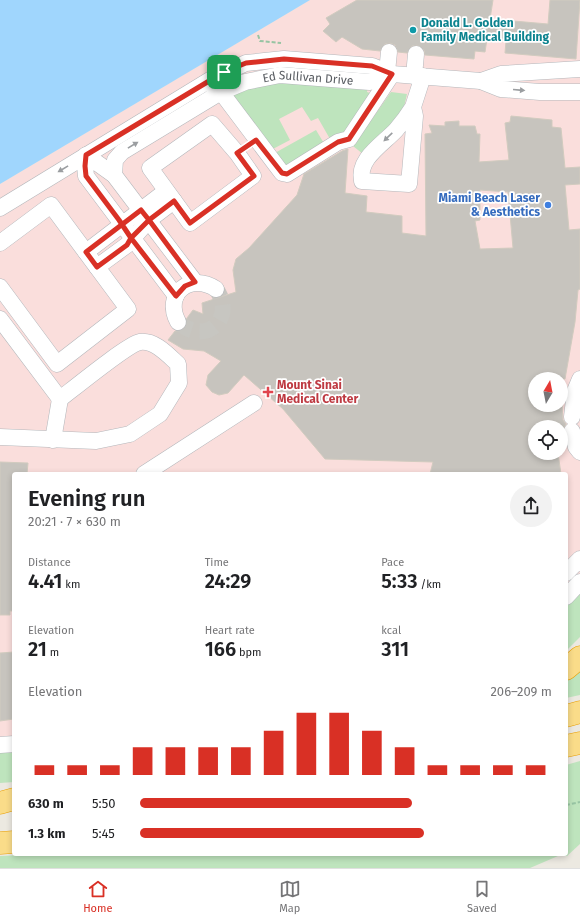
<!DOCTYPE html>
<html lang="en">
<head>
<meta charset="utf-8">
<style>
  :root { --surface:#fff; --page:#f2f2f2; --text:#202124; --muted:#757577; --line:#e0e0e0; --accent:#d93025 }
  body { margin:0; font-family:"Fira Sans",sans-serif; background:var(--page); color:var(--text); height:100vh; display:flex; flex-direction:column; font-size:15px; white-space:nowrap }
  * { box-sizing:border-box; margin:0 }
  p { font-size:13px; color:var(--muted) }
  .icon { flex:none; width:22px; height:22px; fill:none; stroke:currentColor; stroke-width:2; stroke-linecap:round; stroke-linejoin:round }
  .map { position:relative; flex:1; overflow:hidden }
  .sheet { position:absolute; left:12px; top:472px; width:556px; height:384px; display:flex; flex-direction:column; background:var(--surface); border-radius:4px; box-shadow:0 2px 6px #0003 }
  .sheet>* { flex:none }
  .needle { width:26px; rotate:10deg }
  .fabs { position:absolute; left:528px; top:372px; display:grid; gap:8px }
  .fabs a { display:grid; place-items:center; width:40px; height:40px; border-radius:50%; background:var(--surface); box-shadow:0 2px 6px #0003; font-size:20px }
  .pin { position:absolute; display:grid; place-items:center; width:34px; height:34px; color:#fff; margin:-17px; border-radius:8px; box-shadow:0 2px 6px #0006 }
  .round { display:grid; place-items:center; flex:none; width:42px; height:42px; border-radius:21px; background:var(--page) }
  .headline { display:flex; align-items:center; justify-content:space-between; height:68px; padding:0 16px }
  h1 { font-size:22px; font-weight:600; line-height:30px }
  .figures { display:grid; grid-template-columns:repeat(3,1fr); gap:6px; height:68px; padding:4px 16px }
  .figures div { display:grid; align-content:center }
  .figures b { font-size:20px; font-weight:600 }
  .figures small { font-size:11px; font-weight:400 }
  .figures p { font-size:11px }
  .chart { height:112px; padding:8px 16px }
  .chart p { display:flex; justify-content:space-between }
  .chart svg { width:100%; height:72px; margin-top:4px; stroke:var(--accent); stroke-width:6 }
  ul { padding:0 16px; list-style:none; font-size:13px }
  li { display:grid; grid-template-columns:64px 48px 1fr; align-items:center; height:30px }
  li i { height:10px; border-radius:5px; background:var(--accent) }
  .tabs { display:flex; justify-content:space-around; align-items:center; height:56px; border-top:1px solid var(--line); background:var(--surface); font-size:11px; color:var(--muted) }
  .tabs a { display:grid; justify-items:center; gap:2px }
  .tabs .current { color:var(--accent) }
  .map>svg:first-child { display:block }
</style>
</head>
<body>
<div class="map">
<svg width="580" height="868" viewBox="0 0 580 868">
  <rect width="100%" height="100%" fill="#ece9e1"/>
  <path fill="#fadedc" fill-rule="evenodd" d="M310 0H580V602L566 616V474H14V762L0 763V184ZM535 379H561V405H535ZM535 427H561V453H535Z"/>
  <g fill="#bee4bd">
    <polygon points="269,80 368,87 367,92 370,93 343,135 330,139 318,118 311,121 302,107 279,119 290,140 271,150 233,96 235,90"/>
    <polygon points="391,92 407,94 402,116 363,154 353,146"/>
    <polygon points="316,130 325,145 289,168 273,154"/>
    <polygon points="580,592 580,637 566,651 566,607"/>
    <polygon points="580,669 580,695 566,698 566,680"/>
    <polygon points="14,752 14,782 0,783 0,753"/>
    <polygon points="580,761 580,844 567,856 558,856 530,868 0,868 0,856 48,854 566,854 566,765"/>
  </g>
  <polygon fill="#a0d6fd" points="0,0 310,0 0,184"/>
  <g fill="#c7c4be" stroke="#d1cbbf" fill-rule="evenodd">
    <polygon points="357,0 493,0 490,19 548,24 550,0 580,0 576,59 505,53 506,41 487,39 485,52 475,51 474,59 425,55 424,50 417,45 412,46 407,53 398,52 395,45 390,43 385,44 380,51 362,49 342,37 336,42 323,31 330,24 326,18"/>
    <path d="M511 116 552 120V127L561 128 565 168 580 167V184L565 185 569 230 580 229V289L578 290 575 322 565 379H535V405H562L563 420 566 424 563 429 564 437 561 439V427H535V453H558L561 474H430L433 462 325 459 283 409 244 375 228 393 219 395 212 392 206 385 208 375 221 361 204 351 183 349 168 340 175 331H181L186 328 187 318 193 310 203 314 202 303 236 292 233 270 236 259 249 248 297 195 304 174 342 151 348 149 345 193 367 196 366 212 402 216V233L426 236 425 134 432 133 429 125 445 126V122L459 121V126H475L477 134H480L479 162 509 160 505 123 510 122ZM480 190 508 192 513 248 480 249 475 221 480 220Z"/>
    <polygon points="0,462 28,463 27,474 14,474 14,611 10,611 10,615 0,615"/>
    <polygon points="14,652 14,719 0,721 0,653"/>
  </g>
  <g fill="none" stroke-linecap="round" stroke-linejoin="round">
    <path stroke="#c7c6c1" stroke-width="16" stroke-dasharray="16 8" stroke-linecap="butt" d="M178 322C205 347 237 318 216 289"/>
    <g stroke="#b4b7bb" stroke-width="17">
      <g id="minor">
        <polyline points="387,72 389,52"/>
        <polyline points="414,76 416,54"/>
        <polyline points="481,81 501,74 580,69"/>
        <polyline points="213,87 221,92 282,173 287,174 338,142 349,139 392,74"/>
        <path d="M413 107C408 115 402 123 396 130 383 144 357 159 362 181L409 184 415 116 413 107 423 76"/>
        <polygon points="212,124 237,153 253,176 190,223 150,168"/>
        <path id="s1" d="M114 175 115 160 122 152 221 92 245 82 280 75 370 82 392 74"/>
        <polyline points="0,208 213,78 246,63 284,59 372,66 392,74 481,81 501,89 540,92 580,92"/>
        <polyline points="0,243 51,205 128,309 57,364 0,287"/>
        <polyline points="86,252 166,191"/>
        <polyline points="97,267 127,245 149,220 174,201"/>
        <polyline points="176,296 86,176 85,166 86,155 114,175 195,282"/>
        <path d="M0 319 60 399C73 389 128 344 140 342 155 340 168 355 178 364L179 383 160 414 130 434 96 441 0 437"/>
        <path d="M178 322C163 294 190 272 216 289"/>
        <polyline points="572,417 575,391 580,379"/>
        <polyline points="572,431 576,447 580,452"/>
        <polyline points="53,440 60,399"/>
        <polyline points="144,474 254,403"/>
        <polyline points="566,573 580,559"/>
        <polyline points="566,597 580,582"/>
        <polyline points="0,745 14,744"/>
      </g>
    </g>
    <g stroke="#e89e05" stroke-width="23">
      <g id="highway">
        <polyline points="566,669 580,657"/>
        <polyline points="566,716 580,712"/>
        <polyline points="566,746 580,743"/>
        <polyline points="0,803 14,799"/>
        <polyline points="0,843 14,842"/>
      </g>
    </g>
    <g stroke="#97c4a3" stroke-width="2" stroke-dasharray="4 2" stroke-linecap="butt">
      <polyline points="258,35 260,41 281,43"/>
      <polyline points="566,805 580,802"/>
    </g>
    <use href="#minor" stroke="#fff" stroke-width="16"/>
    <use href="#highway" stroke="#fadc89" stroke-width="22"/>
  </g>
  <defs><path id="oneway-solid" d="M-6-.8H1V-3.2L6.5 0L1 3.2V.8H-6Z"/></defs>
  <g fill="#9b9ea1">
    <use href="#oneway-solid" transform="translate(519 90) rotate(5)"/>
    <use href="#oneway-solid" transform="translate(388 137) rotate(136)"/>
    <use href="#oneway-solid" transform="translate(133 145) rotate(-31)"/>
    <use href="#oneway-solid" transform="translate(63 169) rotate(149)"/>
  </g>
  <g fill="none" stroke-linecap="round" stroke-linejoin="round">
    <g stroke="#fff" stroke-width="8">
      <polyline id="route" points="224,72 86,155 85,166 86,176 119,220 131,238 127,245 97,267 86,252 141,210 149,220 195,282 185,286 176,296 131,238 149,220 174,201 190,223 254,176 237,153 256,140 282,173 287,174 338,142 349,139 392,74 372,66 284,59 246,63 224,72"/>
    </g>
    <use href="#route" stroke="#d93025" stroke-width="5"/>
  </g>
  <circle fill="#0f9aa8" stroke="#fff" stroke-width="1.5" cx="413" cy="30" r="4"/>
  <circle fill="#3f7fe0" stroke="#fff" stroke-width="1.5" cx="548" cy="205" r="4"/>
  <path fill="#e0444e" stroke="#fff" stroke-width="1.5" d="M266 386h4v4h4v4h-4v4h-4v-4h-4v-4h4z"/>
  <g text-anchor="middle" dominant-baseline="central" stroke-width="3.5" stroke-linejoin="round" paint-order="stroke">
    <g font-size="12" font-weight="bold" fill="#0d838f" stroke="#fff" text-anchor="start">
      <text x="421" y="23">Donald L. Golden<tspan x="421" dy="14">Family Medical Building</tspan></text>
    </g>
    <g font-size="12" fill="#595d62" stroke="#fff">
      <text stroke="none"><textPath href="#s1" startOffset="231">Ed Sullivan Drive</textPath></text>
    </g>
    <g font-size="12" font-weight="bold" fill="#366cbe" stroke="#fff" text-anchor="end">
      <text x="540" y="198">Miami Beach Laser<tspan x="540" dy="14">&amp; Aesthetics</tspan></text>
    </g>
    <g font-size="12" font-weight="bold" fill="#be3a42" stroke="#fff" text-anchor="start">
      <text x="277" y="385">Mount Sinai<tspan x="277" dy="14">Medical Center</tspan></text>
    </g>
  </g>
</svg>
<div class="fabs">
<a><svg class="needle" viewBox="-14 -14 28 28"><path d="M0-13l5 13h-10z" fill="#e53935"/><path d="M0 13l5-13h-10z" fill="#757577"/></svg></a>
<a><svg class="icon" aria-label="locate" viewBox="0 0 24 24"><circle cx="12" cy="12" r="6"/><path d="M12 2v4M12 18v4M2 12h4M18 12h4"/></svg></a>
</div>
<div class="pin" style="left:224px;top:72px;background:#1e9e55"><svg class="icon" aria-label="arrive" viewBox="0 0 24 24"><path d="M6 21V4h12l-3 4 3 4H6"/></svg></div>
<section class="sheet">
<div class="headline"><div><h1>Evening run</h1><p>20:21 · 7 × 630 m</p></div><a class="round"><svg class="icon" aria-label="share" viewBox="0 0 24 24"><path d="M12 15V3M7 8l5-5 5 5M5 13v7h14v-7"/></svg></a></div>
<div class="figures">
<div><p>Distance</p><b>4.41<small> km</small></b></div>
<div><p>Time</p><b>24:29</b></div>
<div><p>Pace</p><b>5:33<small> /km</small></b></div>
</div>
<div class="figures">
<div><p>Elevation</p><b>21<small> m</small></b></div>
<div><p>Heart rate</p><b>166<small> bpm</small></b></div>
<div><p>kcal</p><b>311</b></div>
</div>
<div class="chart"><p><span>Elevation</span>206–209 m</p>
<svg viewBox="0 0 160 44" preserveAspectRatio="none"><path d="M5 44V38M15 44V38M25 44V38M35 44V27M45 44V27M55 44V27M65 44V27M75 44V17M85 44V6M95 44V6M105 44V17M115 44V27M125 44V38M135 44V38M145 44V38M155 44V38"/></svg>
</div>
<ul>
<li><b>630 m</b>5:50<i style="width:66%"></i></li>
<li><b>1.3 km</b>5:45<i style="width:69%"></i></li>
</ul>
</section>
</div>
<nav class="tabs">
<a class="current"><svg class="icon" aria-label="home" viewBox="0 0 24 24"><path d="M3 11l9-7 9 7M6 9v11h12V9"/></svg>Home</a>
<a><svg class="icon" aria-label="map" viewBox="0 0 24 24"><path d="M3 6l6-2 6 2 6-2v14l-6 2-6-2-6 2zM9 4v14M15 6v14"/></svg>Map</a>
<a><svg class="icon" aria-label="saved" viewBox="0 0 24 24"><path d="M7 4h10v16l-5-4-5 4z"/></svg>Saved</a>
</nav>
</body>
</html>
